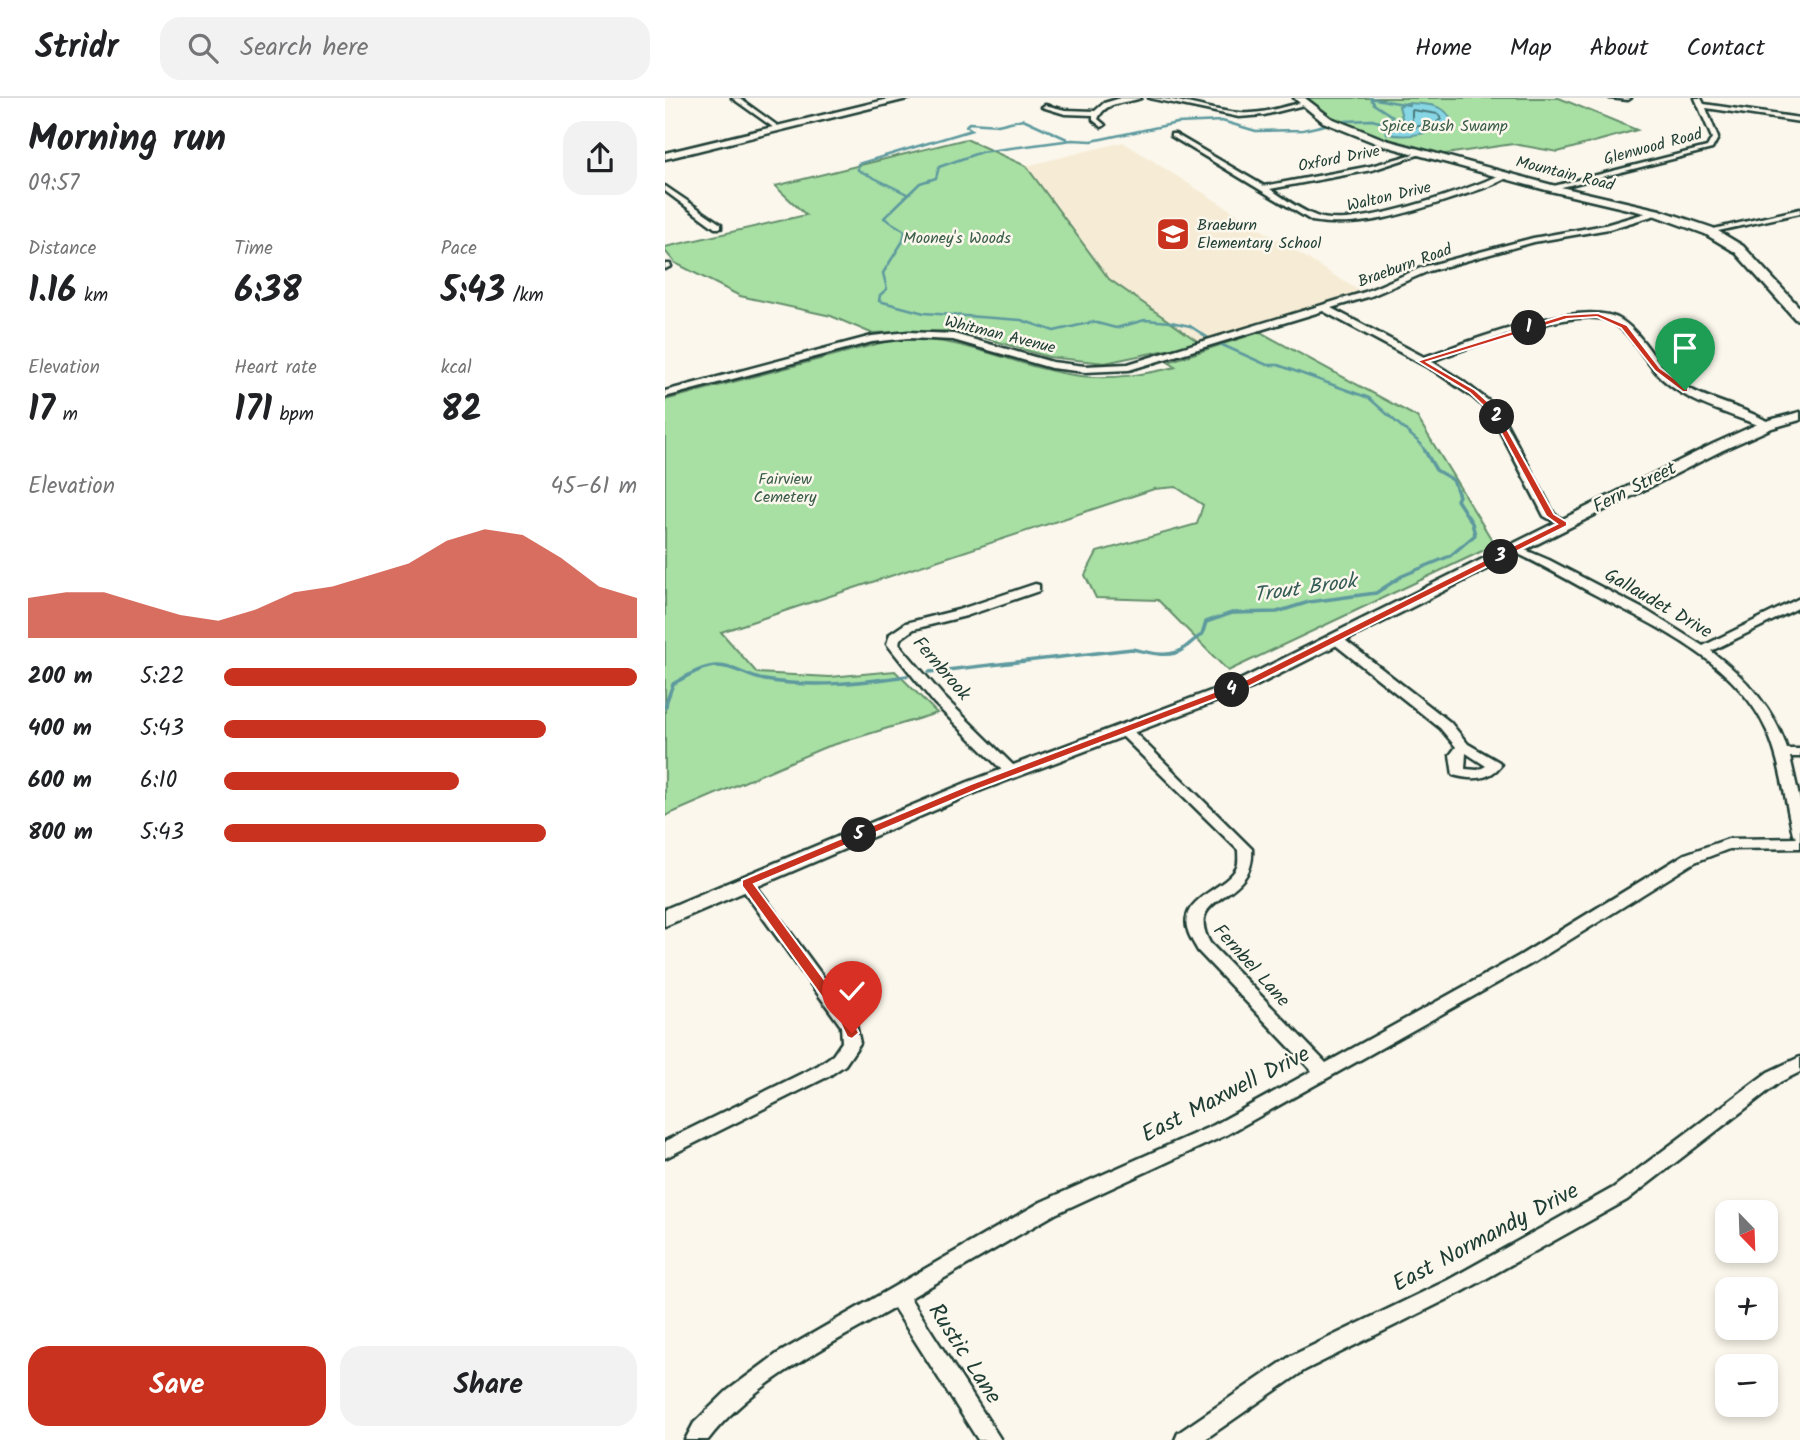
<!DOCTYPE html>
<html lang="en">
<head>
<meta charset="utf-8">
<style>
  :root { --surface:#fff; --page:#f2f2f2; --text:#202124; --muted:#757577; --line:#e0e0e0; --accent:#c8321e }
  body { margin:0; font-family:Kalam,sans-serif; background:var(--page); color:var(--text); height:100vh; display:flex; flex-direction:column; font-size:26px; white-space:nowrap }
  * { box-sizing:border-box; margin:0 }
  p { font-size:23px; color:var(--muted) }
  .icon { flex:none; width:38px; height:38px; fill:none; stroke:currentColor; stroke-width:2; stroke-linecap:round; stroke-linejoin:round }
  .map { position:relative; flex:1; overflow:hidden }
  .panel { display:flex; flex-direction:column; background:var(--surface); width:665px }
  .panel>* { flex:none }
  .needle { width:46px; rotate:157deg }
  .controls { position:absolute; left:1050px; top:1102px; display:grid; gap:14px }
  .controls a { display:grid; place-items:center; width:63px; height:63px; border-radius:14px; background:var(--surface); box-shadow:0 4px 10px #0003; font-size:35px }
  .pin { position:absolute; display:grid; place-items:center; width:60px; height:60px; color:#fff; margin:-72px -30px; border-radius:50% 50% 50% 0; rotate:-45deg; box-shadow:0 0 7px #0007 }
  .pin .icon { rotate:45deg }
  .km { position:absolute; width:35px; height:35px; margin:-18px; border-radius:50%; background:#222; color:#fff; font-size:19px; line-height:35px; text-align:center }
  .round { display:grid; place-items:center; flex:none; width:74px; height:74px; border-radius:21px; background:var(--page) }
  .overview { display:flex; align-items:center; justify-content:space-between; height:119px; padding:0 28px }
  h1 { font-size:38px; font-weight:700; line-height:52px }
  .metrics { display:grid; grid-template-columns:repeat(3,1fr); gap:10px; height:119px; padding:7px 28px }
  .metrics div { display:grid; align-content:center }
  .metrics b { font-size:35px; font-weight:700 }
  .metrics small { font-size:19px; font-weight:400 }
  .metrics p { font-size:19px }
  .chart { height:196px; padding:14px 28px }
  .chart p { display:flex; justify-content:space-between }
  .chart svg { width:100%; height:126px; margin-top:7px; fill:var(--accent); opacity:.7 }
  .cta { display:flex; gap:14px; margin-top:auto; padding:14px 28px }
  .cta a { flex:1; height:80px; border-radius:21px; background:var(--accent); color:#fff; font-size:28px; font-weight:700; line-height:80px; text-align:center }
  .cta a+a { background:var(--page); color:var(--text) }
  ul { padding:0 28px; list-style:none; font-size:23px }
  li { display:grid; grid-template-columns:112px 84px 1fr; align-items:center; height:52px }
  li i { height:18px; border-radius:9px; background:var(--accent) }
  header { display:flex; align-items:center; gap:42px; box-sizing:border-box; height:98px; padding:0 35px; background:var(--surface); border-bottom:2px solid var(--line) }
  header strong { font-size:33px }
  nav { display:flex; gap:38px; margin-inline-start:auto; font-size:24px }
  .search { width:490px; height:63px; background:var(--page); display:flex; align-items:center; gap:18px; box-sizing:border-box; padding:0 24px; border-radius:21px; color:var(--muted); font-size:26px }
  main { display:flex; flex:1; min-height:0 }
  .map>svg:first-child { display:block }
</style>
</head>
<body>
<header>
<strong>Stridr</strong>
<div class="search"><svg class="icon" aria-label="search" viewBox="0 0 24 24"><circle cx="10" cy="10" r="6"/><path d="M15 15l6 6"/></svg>Search here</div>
<nav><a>Home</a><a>Map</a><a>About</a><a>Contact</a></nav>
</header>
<main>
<section class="panel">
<div class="overview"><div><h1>Morning run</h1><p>09:57</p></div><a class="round"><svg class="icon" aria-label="share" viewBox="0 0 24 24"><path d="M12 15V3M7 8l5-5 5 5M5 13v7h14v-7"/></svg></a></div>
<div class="metrics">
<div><p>Distance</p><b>1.16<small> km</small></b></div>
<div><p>Time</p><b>6:38</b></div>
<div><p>Pace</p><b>5:43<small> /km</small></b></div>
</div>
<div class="metrics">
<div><p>Elevation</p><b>17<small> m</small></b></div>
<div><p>Heart rate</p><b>171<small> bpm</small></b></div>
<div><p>kcal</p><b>82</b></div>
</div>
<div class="chart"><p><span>Elevation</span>45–61 m</p>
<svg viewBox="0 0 160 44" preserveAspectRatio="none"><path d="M0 44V30L10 28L20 28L30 32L40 36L50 38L60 34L70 28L80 26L90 22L100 18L110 10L120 6L130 8L140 16L150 26L160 30V44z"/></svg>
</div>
<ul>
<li><b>200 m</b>5:22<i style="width:100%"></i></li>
<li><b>400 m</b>5:43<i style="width:78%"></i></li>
<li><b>600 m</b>6:10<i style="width:57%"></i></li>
<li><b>800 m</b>5:43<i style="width:78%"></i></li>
</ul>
<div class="cta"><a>Save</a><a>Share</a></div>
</section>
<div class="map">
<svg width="1135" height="1342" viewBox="0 0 1135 1342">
  <rect width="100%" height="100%" fill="#fbf7ec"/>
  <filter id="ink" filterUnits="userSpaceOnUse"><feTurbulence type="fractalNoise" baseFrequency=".0143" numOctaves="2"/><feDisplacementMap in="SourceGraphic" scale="14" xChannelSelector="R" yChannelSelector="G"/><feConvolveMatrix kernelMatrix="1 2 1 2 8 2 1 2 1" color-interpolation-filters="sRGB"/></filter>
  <g filter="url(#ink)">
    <polygon fill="#f6ecd6" points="458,44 659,171 698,195 535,245 444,181 361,68"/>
    <g fill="#a8dfa3" stroke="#648e6c" stroke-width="2">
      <polygon points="641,0 894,0 972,32 893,54 848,46 774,57 708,40 670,23"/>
      <polygon points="301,41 361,68 444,181 535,245 440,265 383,259 313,238 284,233 206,235 166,218 75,198 10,165 0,153 0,149 141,117 110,88"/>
      <path d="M595 234 752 319 830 447 563 573 493 502 431 500 420 477 432 454 532 426 538 407 511 389 489 391 56 534 92 575 165 579 230 573 272 615 158 650 0 718V302L223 243C298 234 347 270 416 278 448 282 481 276 511 269L503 264Z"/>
    </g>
    <path fill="#87d6e5" stroke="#5d999e" stroke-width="2" d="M741 5C757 6 782 5 786 23 768 36 744 40 722 36L721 32 735 27 738 23 734 8Z"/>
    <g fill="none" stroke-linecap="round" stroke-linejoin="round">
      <polygon stroke="#497a7b" stroke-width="2" points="747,12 773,16 776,21 770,26 747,29"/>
      <g stroke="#5d999e" stroke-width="2.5">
        <polyline points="705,0 744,7"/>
        <polyline points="706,1 710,7 727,18 727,22 723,24"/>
        <polyline points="680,23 707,22 737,30"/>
        <polyline points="242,96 193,72 193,66 307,32 301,28 304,25 333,27 358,21 402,41"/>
        <polyline points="545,241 525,228 506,224 480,222 451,230 428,224 389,233 356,222 259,215 214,203 215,197 222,191 218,175 238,143 240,133 219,120 255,85 271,80 274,69 316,54 407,42 427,43 512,25 557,23 591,33 638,32 660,27"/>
        <polyline points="555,246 602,267 613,267 704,300 756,346 761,355"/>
      </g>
      <g stroke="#5d999e" stroke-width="3.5">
        <path d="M264 574 467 551C482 554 505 561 518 551 525 546 529 541 537 537L541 524 567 515 612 514 644 504 711 495 737 478 785 458 810 437 807 425 792 402 794 398 788 382 771 372 760 353"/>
        <path d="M0 608 8 586C22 578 37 568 53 568 70 568 84 580 100 582 147 590 195 585 242 578"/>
      </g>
      <polyline stroke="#5d999e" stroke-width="4.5" points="0,609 1,606"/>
      <g stroke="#1f3d34" stroke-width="5">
        <g id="minor">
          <polygon points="67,0 74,0 117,31 112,32"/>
          <path d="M456 0H476C461 6 441 2 433 21L440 27 437 29 428 22V17L400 16 377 9 380 7 400 12 430 13 439 5Z"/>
          <path d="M484 0C516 0 544 13 575 15 597 17 619 8 640 4L643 6 599 17 574 19Z"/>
          <polygon points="945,0 966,0 963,2"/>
          <polygon points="1030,0 1036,0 1039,6 1135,20 1135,24 1041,10 1053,40 1047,51 885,92 881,90 1042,49 1047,40"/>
          <path d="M506 36H510L599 88 706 68 756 54V56L707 72 605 91C619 100 635 112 651 118 687 133 801 92 838 76L845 78C831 87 811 93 795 98 749 113 696 132 647 123L506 38Z"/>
          <polygon points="0,88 56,126 56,130 50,130 0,93"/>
          <polygon points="1135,111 1135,115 1044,135 1040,133"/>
          <path d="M991 112H994V116L944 131 869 144 764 173 706 198 666 210 759 259C801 245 918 198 956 222 982 239 992 272 1019 288 1044 303 1087 311 1107 327L1098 329C1066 316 1028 307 1001 284 979 267 969 232 942 222 905 209 804 250 766 263L796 282 833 310 889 416 905 426 899 429 879 418 825 314 809 300 768 272 658 213 464 272 420 274 386 270 288 242 243 240 207 244 0 299V293L207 238 243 234 289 236 387 264 420 268 463 266 700 194 758 169 868 140 940 127Z"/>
          <polygon points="0,166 5,166 6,168 0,171"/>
          <path d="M851 448 884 462 982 513 1038 548 1135 500V509L1046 553C1080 579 1109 610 1122 651H1135V659H1125L1135 703V750L1064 751 1030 764 866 866 561 1037 390 1116 245 1200 336 1342H313L229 1210C167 1246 87 1284 43 1342H20L29 1325 62 1293 112 1256 376 1104 549 1027 647 973 533 853C530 847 525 840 523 833 512 800 561 792 572 769 574 764 573 758 573 752L455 636 453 633 455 630H465L587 751C591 805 517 794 545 845L661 965 854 858 1020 756 1063 741 1132 740 1128 736C1120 702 1116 664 1102 633 1070 562 988 527 923 493 898 479 873 465 847 453V449Z"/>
          <polygon points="370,486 374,487 374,493 301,518 249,531 235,541 234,546 279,599 352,671 354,674 347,678 342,677 269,605 222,546 225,536 241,525 293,512"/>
          <path d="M672 538 676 539 785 624 803 646 834 664 836 667C824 683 806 682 788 677L785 657 791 649 775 630 668 545 666 542 668 539ZM801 655 821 668 813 672 800 671Z"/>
          <polygon points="81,780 86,781 190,922 195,945 180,967 164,978 0,1060 0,1043 152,968 168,957 177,944 176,928 73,785 76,781"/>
          <polygon points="1135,959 1135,974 1115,984 962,1102 797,1194 640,1272 539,1342 510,1342 513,1335 626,1258 783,1182 948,1090 1103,974"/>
        </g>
      </g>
      <g stroke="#1f3d34" stroke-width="5">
        <polygon id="tertiary" points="1135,314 1135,322 1107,330 1058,352 587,590 317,692 0,828 0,811 303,684 575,582 1048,346 1097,324"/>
      </g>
      <g stroke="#1f3d34" stroke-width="5">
        <polygon id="secondary" points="629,0 640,0 666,20 721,42 887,87 995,112 1048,130 1078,148 1135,210 1135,222 1130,221 1070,154 1040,136 988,117 881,92 713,46 658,24"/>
      </g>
      <g stroke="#1f3d34" stroke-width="5">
        <polygon id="primary" points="228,0 246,0 0,61 0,55"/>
      </g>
      <use href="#minor" fill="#fbf7ec" fill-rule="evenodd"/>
      <use href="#tertiary" fill="#fbf7ec" fill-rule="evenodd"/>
      <use href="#secondary" fill="#fbf7ec" fill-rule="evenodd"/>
      <use href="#primary" fill="#fbf7ec" fill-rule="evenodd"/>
    </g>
  </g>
  <polygon fill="#c8321e" stroke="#fff" stroke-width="2" points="933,215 962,227 995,270 1023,290 1023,294 1018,294 990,273 956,230 932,219 902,221 762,264 810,292 831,311 889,416 902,424 902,428 585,588 314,691 89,786 186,918 194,935 187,941 182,939 175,924 77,788 77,782 306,686 578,583 892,426 881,418 825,314 805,295 752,263 899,217"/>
  <defs>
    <g id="school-square" transform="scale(1.75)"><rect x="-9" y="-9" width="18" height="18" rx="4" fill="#c8321e" stroke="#fbf7ec"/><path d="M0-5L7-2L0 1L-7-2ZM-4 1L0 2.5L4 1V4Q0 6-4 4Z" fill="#fff"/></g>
  </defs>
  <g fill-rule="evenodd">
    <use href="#school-square" x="508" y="136"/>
  </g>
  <g text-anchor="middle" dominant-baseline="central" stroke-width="5" stroke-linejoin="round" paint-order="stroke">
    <g font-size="16" fill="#3a5d4a" stroke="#fbf7ec">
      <text x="779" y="28">Spice Bush Swamp</text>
      <text x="292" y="140">Mooney's Woods</text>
      <text x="120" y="381">Fairview<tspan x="120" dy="18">Cemetery</tspan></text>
    </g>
    <g font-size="16" fill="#1f3d34" stroke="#fbf7ec">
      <text transform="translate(988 49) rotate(-15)">Glenwood Road</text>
      <text transform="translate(674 61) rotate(-11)">Oxford Drive</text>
      <text transform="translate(900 76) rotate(14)">Mountain Road</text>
      <text transform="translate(724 99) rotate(-13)">Walton Drive</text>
      <text transform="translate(740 168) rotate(-20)">Braeburn Road</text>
      <text transform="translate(335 237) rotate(14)">Whitman Avenue</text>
    </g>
    <g font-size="16" fill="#1f3d34" stroke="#fbf7ec" text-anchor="start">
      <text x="532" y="127">Braeburn<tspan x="532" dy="18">Elementary School</tspan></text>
    </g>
    <g font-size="19" fill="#1f3d34" stroke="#fbf7ec">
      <text transform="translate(970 390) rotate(-27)">Fern Street</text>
      <text transform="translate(993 506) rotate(30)">Gallaudet Drive</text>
      <text transform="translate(276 571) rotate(49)">Fernbrook</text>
      <text transform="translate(586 868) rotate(48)">Fernbel Lane</text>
    </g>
    <g font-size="21" font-style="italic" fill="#345c57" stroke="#fbf7ec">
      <text transform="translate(640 491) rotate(-8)">Trout Brook</text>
    </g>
    <g font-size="23" fill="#1f3d34" stroke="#fbf7ec">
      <text transform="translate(561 997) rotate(-27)">East Maxwell Drive</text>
      <text transform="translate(821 1140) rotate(-28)">East Normandy Drive</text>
      <text transform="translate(299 1256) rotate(57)">Rustic Lane</text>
    </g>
  </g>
</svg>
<div class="controls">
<a><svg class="needle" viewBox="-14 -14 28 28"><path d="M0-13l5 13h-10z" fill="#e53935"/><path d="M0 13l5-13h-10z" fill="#757577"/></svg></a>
<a>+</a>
<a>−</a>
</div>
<div class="pin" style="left:1020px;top:292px;background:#1e9e55"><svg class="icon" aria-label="arrive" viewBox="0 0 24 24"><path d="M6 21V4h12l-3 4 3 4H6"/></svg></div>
<div class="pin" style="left:187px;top:935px;background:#d93025"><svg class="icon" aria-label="check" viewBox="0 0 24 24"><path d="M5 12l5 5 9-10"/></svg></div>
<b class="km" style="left:864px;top:230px">1</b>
<b class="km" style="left:832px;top:319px">2</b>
<b class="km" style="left:836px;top:459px">3</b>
<b class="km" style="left:567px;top:592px">4</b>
<b class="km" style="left:194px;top:737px">5</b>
</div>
</main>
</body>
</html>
